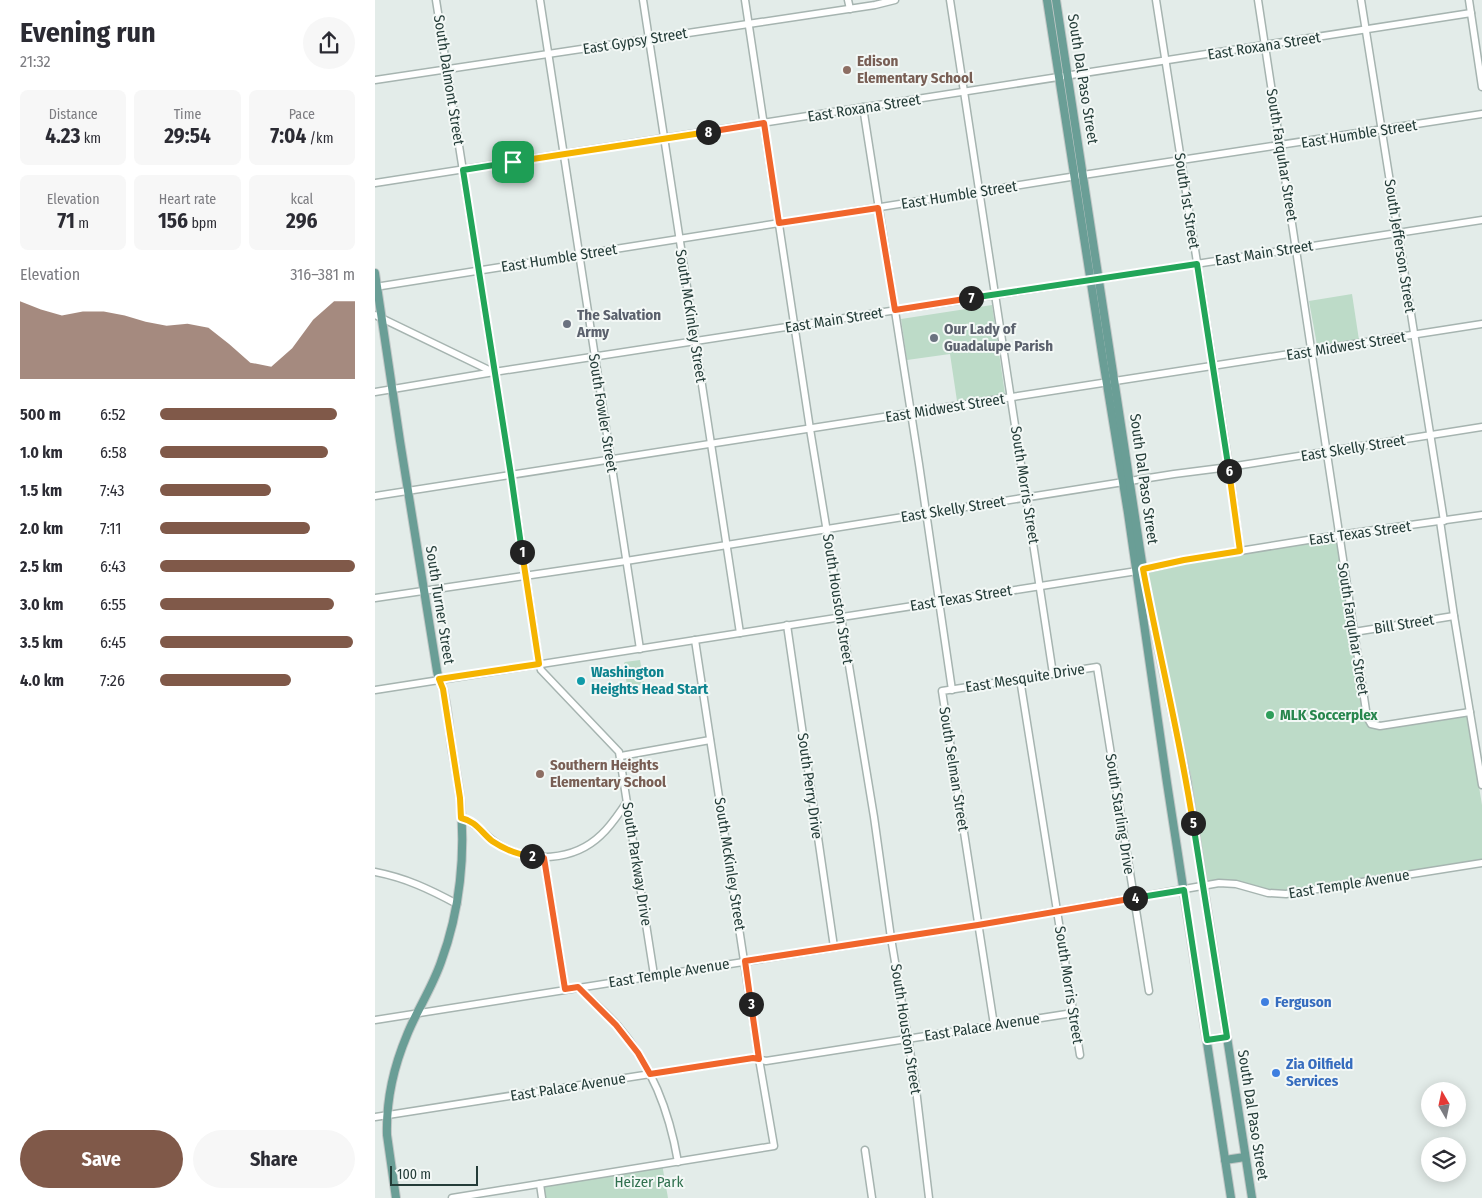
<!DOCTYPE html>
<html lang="en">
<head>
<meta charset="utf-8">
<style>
  :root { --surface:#fff; --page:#f7f7f7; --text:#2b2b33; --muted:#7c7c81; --accent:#805949 }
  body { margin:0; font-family:"Fira Sans Condensed",sans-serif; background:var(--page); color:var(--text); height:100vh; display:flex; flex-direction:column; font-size:19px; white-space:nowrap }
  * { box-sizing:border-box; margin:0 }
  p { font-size:16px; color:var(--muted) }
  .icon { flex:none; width:28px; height:28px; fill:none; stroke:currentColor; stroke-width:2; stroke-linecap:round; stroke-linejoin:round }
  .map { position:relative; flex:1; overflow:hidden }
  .drawer { display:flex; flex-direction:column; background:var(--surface); width:375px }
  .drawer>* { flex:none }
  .needle { width:32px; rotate:351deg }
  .tools { position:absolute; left:1046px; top:1082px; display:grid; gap:10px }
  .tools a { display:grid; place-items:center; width:45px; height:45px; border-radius:50%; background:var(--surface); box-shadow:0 2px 12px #0003; font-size:25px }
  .scale { position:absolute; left:15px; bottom:12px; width:88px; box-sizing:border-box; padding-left:5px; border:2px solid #243c38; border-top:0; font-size:14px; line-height:18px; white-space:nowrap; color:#243c38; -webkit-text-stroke:4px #f3f8f6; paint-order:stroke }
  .pin { position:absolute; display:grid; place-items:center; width:42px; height:42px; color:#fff; margin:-21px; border-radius:10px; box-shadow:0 2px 8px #0006 }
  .km { position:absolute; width:25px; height:25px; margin:-12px; border-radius:50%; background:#222; color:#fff; font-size:14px; line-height:25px; text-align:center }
  .round { display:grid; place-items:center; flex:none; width:52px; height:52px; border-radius:26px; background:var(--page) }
  .headline { display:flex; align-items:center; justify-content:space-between; height:85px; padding:0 20px }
  h1 { font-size:28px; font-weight:700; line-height:38px }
  .metrics { display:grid; grid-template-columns:repeat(3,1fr); gap:8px; height:85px; padding:5px 20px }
  .metrics div { display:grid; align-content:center; border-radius:8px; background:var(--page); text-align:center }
  .metrics b { font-size:21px; font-weight:700 }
  .metrics small { font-size:14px; font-weight:400 }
  .metrics p { font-size:14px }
  .chart { height:140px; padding:10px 20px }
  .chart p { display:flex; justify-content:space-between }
  .chart svg { width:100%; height:90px; margin-top:5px; fill:var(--accent); opacity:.7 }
  .button { display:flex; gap:10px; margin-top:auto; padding:10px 20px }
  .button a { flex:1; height:58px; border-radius:30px; background:var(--accent); color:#fff; font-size:20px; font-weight:700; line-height:58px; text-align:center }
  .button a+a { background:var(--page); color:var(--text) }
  ul { padding:0 20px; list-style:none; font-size:16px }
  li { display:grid; grid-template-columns:80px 60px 1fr; align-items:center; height:38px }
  li i { height:12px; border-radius:6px; background:var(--accent) }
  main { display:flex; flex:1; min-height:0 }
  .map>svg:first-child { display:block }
</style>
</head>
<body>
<main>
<section class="drawer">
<div class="headline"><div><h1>Evening run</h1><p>21:32</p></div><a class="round"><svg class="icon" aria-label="share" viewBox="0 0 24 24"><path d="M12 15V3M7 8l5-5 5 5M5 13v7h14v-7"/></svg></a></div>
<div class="metrics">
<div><p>Distance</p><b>4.23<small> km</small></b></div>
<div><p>Time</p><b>29:54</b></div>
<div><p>Pace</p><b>7:04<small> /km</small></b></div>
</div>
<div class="metrics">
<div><p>Elevation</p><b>71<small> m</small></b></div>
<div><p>Heart rate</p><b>156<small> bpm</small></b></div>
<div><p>kcal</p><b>296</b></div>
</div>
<div class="chart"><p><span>Elevation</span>316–381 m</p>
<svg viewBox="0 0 160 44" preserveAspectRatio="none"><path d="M0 44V6L10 10L20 13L30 11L40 11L50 13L60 16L70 18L80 17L90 19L100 27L110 36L120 38L130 29L140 15L150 6L160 6V44z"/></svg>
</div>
<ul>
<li><b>500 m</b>6:52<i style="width:91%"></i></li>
<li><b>1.0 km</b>6:58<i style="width:86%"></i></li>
<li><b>1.5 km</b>7:43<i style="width:57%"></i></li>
<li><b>2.0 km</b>7:11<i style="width:77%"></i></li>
<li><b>2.5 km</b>6:43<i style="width:100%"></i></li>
<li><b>3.0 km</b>6:55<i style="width:89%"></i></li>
<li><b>3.5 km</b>6:45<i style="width:99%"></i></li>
<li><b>4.0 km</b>7:26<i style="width:67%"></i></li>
</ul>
<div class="button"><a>Save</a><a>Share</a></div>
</section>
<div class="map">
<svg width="1107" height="1198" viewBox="0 0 1107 1198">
  <rect width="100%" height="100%" fill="#e3ece9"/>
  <g fill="#bddbc8">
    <polygon points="977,294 984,340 945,346 942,345 934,301"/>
    <polygon points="617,305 630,394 582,401 575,354 532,360 526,319"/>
    <polygon points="964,535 996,724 1092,713 1107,805 1107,863 911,894 869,885 828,886 812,780 768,569"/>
    <polygon points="265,660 269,684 252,687 249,663 250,662"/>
    <polygon points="287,1164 293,1198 167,1198 165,1184"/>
  </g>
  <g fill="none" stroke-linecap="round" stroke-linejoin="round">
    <g stroke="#a6b4b0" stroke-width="9">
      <g id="minor">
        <polyline points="61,0 136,475 164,664 166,670 244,752 279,975"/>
        <polyline points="165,0 265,649"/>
        <polyline points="268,0 365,633"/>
        <polyline points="370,0 435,429 499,817 516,938 540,1081 554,1198"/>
        <polyline points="473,0 475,9"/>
        <polyline points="575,0 678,674"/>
        <polyline points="781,0 854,467 865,551"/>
        <polyline points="883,0 992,717 996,724 1005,726 1095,712"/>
        <polyline points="986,0 1069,521"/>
        <polyline points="1094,0 1107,87"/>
        <polyline points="0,80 500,5 520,0"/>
        <polyline points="488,107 544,464 577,690"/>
        <polyline points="0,183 1096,13"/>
        <polyline points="0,287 708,175 1107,114"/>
        <polyline points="0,315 118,372"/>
        <polyline points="0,392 119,372 1107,220"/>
        <polyline points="0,496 1107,324"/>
        <polyline points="1065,521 1079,616 1107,785"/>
        <polyline points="0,598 251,561 799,474 854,467 1107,427"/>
        <polyline points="412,625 459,947"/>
        <polyline points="979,632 1079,616"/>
        <polyline points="645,679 705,1055"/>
        <polyline points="0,690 762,571 809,560 865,551 964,535 1107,515"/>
        <polyline points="246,756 335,740"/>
        <path d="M86 818C102 822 109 836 123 844 154 864 199 861 226 835 237 825 244 813 252 802"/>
        <polyline points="169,858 190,989"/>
        <path d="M0 872C31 878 54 889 82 904"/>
        <path d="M203 987C216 1000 230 1012 242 1025 277 1066 294 1110 303 1162"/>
        <polyline points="0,1020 603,925 844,883 861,884 893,893 911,894 1107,863"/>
        <polyline points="619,1025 567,691 722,667 774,991"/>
        <polyline points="0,1117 378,1058 391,1061 698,1013"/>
        <polyline points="490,1150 497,1198"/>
        <polyline points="165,1184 167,1198"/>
        <polyline points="77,1198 399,1146 384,1059 320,640"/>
      </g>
    </g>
    <g stroke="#c2c8c7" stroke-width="10">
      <g id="major">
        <polyline points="672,0 728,360 753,513 792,783 856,1198"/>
        <polyline points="681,0 768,569 778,623 812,780 877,1198"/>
        <path d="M0 273 25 441 62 671C63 677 66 683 68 689 73 708 74 729 77 749 80 765 83 781 85 798 91 853 85 911 66 962 57 988 42 1010 32 1035 19 1066 11 1101 12 1135L21 1198"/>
        <polyline points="832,1040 852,1037"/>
        <polyline points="850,1160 870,1157"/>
      </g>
    </g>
    <use href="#minor" stroke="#fff" stroke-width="6"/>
    <use href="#major" stroke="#6a9e96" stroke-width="8"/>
  </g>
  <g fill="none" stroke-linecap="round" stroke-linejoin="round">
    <g stroke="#fff" stroke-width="10">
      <polyline id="split-1" points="138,162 88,170 136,475 147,552"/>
    </g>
    <g stroke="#fff" stroke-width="10">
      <path id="split-2" d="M147 552 164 664 64 679 68 689 85 798 86 818C101 821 106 832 117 841 129 849 143 855 157 856"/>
    </g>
    <g stroke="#fff" stroke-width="10">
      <polyline id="split-3" points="157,856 169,858 190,989 203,987 241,1025 263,1053 275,1074 378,1058 384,1059 376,1004"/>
    </g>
    <g stroke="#fff" stroke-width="10">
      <polyline id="split-4" points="376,1004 370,961 603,925 760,898"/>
    </g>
    <g stroke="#fff" stroke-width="10">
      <polyline id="split-5" points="760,898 809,890 832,1040 852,1037 818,823"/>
    </g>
    <g stroke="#fff" stroke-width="10">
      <path id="split-6" d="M818 823C805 738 784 654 768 569L809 560 865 551 854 471"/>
    </g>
    <g stroke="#fff" stroke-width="10">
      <polyline id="split-7" points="596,298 822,264 854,471"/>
    </g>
    <g stroke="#fff" stroke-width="10">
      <polyline id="split-8" points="333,132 389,123 404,223 503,208 520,310 596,298"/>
    </g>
    <g stroke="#fff" stroke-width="10">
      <polyline id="split-9" points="138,162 333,132"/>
    </g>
    <use href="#split-1" stroke="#22a559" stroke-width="6"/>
    <use href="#split-2" stroke="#f5b400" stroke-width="6"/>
    <use href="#split-3" stroke="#f0652b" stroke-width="6"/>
    <use href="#split-4" stroke="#f0652b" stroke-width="6"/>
    <use href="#split-5" stroke="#22a559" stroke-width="6"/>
    <use href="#split-6" stroke="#f5b400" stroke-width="6"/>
    <use href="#split-7" stroke="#22a559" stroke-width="6"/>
    <use href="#split-8" stroke="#f0652b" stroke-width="6"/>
    <use href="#split-9" stroke="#f5b400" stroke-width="6"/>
  </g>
  <g fill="#8d6e63" stroke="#f3f8f6" stroke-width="2">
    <circle cx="472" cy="70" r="5"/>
    <circle cx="165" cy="774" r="5"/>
  </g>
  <g fill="#6b7280" stroke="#f3f8f6" stroke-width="2">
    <circle cx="192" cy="324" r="5"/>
    <circle cx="559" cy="338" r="5"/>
  </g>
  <circle fill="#0f9aa8" stroke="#f3f8f6" stroke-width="2" cx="206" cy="681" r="5"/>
  <circle fill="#2e9e5b" stroke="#f3f8f6" stroke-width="2" cx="895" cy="715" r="5"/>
  <g fill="#3f7fe0" stroke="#f3f8f6" stroke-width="2">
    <circle cx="890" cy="1002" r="5"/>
    <circle cx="901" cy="1073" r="5"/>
  </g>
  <g text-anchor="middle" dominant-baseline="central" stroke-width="4" stroke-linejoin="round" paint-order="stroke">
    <g font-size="15" fill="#243c38" stroke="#f3f8f6">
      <text transform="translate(260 41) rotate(-9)">East Gypsy Street</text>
      <text transform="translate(889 46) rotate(-9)">East Roxana Street</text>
      <text transform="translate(708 79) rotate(81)">South Dal Paso Street</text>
      <text transform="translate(74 80) rotate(81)">South Dalmont Street</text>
      <text transform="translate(489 108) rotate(-9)">East Roxana Street</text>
      <text transform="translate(984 134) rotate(-9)">East Humble Street</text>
      <text transform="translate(907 155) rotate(81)">South Farquhar Street</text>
      <text transform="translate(584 195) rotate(-9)">East Humble Street</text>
      <text transform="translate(812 201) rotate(81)">South 1st Street</text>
      <text transform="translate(1025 246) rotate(81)">South Jefferson Street</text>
      <text transform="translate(889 253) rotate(-9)">East Main Street</text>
      <text transform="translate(184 258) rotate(-9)">East Humble Street</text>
      <text transform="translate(316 316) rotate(81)">South McKinley Street</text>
      <text transform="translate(459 320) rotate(-9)">East Main Street</text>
      <text transform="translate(971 346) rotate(-9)">East Midwest Street</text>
      <text transform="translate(570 408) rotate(-9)">East Midwest Street</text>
      <text transform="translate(228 413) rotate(81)">South Fowler Street</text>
      <text transform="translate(978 448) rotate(-9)">East Skelly Street</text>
      <text transform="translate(769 479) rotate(82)">South Dal Paso Street</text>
      <text transform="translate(650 485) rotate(81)">South Morris Street</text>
      <text transform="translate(578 509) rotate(-9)">East Skelly Street</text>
      <text transform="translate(985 533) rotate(-8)">East Texas Street</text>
      <text transform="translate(586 598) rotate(-9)">East Texas Street</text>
      <text transform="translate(463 599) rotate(81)">South Houston Street</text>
      <text transform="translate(65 605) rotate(81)">South Turner Street</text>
      <text transform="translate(1029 624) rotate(-9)">Bill Street</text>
      <text transform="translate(978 629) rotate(81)">South Farquhar Street</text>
      <text transform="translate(650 678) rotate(-9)">East Mesquite Drive</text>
      <text transform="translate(579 769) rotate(81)">South Selman Street</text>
      <text transform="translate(435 786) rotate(82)">South Perry Drive</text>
      <text transform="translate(745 814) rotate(81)">South Starling Drive</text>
      <text transform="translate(262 864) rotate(81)">South Parkway Drive</text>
      <text transform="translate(355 864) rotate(81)">South McKinley Street</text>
      <text transform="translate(974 884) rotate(-9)">East Temple Avenue</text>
      <text transform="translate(294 973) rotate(-9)">East Temple Avenue</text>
      <text transform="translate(694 985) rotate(81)">South Morris Street</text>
      <text transform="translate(607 1027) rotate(-9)">East Palace Avenue</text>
      <text transform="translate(531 1029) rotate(81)">South Houston Street</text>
      <text transform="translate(193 1087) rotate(-9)">East Palace Avenue</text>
      <text transform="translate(878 1115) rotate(81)">South Dal Paso Street</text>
    </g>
    <g font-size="15" font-weight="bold" fill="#785e54" stroke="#f3f8f6" text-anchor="start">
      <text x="482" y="61">Edison<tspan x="482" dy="17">Elementary School</tspan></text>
      <text x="175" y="765">Southern Heights<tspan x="175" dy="17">Elementary School</tspan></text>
    </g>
    <g font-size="15" font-weight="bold" fill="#5b616d" stroke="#f3f8f6" text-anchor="start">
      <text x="202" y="315">The Salvation<tspan x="202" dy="17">Army</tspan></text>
      <text x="569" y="329">Our Lady of<tspan x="569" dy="17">Guadalupe Parish</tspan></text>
    </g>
    <g font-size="15" font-weight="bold" fill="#0d838f" stroke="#f3f8f6" text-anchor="start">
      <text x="216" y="672">Washington<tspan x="216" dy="17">Heights Head Start</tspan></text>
    </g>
    <g font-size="15" font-weight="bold" fill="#27864d" stroke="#f3f8f6" text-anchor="start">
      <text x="905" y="715">MLK Soccerplex</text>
    </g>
    <g font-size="15" font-weight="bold" fill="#366cbe" stroke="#f3f8f6" text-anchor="start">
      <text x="900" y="1002">Ferguson</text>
      <text x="911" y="1064">Zia Oilfield<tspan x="911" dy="17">Services</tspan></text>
    </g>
    <g font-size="15" fill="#30704f" stroke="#f3f8f6">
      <text x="274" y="1182">Heizer Park</text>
    </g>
  </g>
</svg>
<div class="tools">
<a><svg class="needle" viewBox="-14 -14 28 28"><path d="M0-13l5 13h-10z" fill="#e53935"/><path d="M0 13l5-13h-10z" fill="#7c7c81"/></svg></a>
<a><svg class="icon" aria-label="layers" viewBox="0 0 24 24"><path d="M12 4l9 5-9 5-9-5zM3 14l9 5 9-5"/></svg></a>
</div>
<div class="scale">100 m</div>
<div class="pin" style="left:138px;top:162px;background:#1e9e55"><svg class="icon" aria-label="arrive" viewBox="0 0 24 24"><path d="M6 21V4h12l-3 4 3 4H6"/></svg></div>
<b class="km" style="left:147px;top:552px">1</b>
<b class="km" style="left:157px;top:856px">2</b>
<b class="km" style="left:376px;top:1004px">3</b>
<b class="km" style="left:760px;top:898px">4</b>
<b class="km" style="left:818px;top:823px">5</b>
<b class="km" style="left:854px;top:471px">6</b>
<b class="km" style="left:596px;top:298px">7</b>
<b class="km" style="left:333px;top:132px">8</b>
</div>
</main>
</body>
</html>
